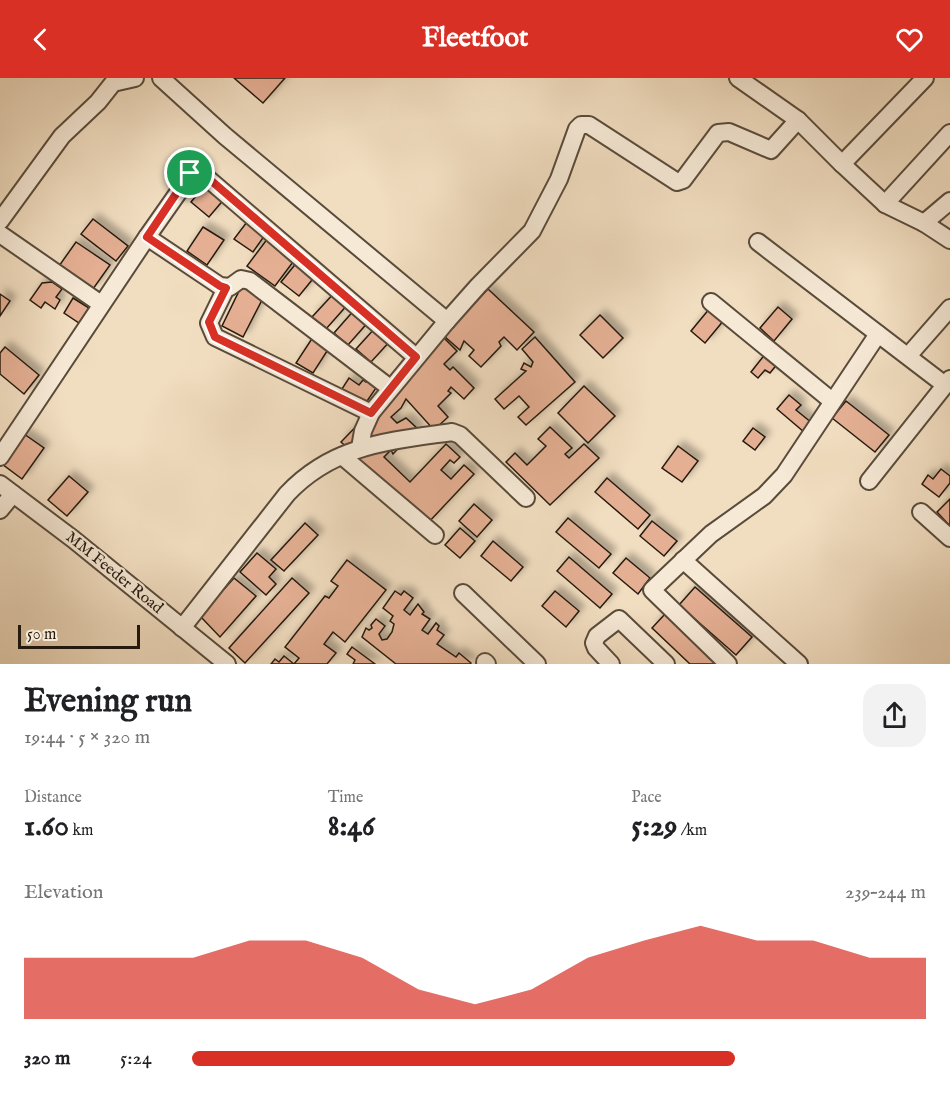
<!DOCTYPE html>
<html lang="en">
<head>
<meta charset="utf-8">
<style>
  :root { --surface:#fff; --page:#f2f2f2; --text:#202124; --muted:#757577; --accent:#d93025 }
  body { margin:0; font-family:"IM FELL English",serif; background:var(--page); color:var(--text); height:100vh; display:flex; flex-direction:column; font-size:22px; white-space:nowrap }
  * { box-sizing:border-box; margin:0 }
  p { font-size:20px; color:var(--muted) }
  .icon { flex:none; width:33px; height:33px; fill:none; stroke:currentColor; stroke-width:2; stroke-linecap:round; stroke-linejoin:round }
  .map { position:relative; height:586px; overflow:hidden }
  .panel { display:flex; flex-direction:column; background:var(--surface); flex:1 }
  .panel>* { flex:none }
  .scale { position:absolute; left:18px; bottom:15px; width:122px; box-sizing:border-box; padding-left:6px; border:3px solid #261a0f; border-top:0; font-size:16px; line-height:21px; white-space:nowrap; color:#261a0f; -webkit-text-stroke:4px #f6e9d6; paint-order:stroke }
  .pin { position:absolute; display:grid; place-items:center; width:51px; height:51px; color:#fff; margin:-26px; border:3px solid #fff; border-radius:50%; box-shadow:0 2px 6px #0007 }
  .round { display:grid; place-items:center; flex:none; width:63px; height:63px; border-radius:18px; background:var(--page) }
  .summary { display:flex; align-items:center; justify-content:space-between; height:102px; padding:0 24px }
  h1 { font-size:33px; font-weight:800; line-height:45px }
  .figures { display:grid; grid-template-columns:repeat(3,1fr); gap:9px; height:102px; padding:6px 24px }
  .figures div { display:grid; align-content:center }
  .figures b { font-size:30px; font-weight:800 }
  .figures small { font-size:16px; font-weight:400 }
  .figures p { font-size:16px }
  .chart { height:168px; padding:12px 24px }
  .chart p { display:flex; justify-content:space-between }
  .chart svg { width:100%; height:108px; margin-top:6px; fill:var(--accent); opacity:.7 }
  ul { padding:0 24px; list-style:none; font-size:20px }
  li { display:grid; grid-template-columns:96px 72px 1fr; align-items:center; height:45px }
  li i { height:15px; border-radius:8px; background:var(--accent) }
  header { display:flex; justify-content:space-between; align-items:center; height:78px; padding:0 24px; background:var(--accent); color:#fff; font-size:27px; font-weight:800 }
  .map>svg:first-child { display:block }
</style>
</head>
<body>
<header><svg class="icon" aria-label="back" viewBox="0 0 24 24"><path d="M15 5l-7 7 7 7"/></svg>Fleetfoot<svg class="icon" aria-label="heart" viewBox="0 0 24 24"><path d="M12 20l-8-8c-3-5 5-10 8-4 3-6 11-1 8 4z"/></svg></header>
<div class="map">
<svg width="950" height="586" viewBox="0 0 950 586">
  <defs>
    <filter id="shadow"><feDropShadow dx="5.5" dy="-5.5" stdDeviation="3" flood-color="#0004"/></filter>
  </defs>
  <rect width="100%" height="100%" fill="#f1ddc0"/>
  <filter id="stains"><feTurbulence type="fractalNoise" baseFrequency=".00333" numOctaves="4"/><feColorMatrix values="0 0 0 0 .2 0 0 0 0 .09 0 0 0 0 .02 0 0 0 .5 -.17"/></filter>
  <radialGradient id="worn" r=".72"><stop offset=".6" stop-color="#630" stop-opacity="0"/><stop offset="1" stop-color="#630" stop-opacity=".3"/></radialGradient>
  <g fill="#e4af93" stroke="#261a0f" stroke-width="1.5" filter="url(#shadow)">
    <polygon points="234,0 285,0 263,25"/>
    <polygon points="207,105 225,120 209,139 191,124"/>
    <polygon points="93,141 128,168 116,183 81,156"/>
    <polygon points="247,144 265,157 253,174 234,161"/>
    <polygon points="203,149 224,162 207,187 187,173"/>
    <polygon points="268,160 296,180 275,208 247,188"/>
    <polygon points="76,164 110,187 93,211 59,188"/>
    <polygon points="298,183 316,197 299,218 281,204"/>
    <polygon points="52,204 62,211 56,219 60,222 55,231 45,224 41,230 30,222 42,205"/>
    <polygon points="242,207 264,218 243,259 222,248"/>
    <polygon points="488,211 534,254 517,272 504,259 499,264 501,268 481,289 469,278 474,272 464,263 460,272 444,258"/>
    <polygon points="336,213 349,225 326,251 312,239"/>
    <polygon points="0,216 10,223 0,238"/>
    <polygon points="73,220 89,230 79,245 64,235"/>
    <polygon points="778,229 792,241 774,263 760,250"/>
    <polygon points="356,230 370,242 348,267 334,255"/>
    <polygon points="710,230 724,242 705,265 691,253"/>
    <polygon points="600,237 623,260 603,280 580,257"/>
    <polygon points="376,249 391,262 371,284 356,271"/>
    <polygon points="313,259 329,270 313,295 296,285"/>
    <polygon points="443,259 457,273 444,286 450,292 453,289 474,310 464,321 451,309 448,313 451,315 438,328 448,339 434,352 406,321 401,330 391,339 397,345 406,340 419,352 409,359 393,376 391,372 384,379 410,404 446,366 460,379 454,385 450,382 441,392 451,401 464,387 474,396 427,446 341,364"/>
    <polygon points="535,259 575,304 526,347 518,339 529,329 519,318 504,331 495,321 526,293 521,291 524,285 531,289 533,284 522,271"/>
    <polygon points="5,269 39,297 24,316 0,296 0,275"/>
    <polygon points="766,275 778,285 770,295 765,292 758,300 751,294"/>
    <polygon points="349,300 359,307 363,302 366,304 370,301 378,307 363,329 340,314"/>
    <polygon points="584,308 615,338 588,365 558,335"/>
    <polygon points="789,317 801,327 796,332 812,345 804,354 777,331"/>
    <polygon points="846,323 889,357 875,374 832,340"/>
    <polygon points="550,349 572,370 565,376 569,380 584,366 599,380 550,427 506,384 515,375 527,387 546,368 538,361"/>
    <polygon points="753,350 765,359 755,372 743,363"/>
    <polygon points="24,356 44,370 22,401 2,386"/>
    <polygon points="678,368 698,383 682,404 662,390"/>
    <polygon points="941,391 950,398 950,405 939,419 922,406 928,397 933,401"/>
    <polygon points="69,398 88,414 67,438 48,422"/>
    <polygon points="607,400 650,437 638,451 595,414"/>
    <polygon points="950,421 950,448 937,434"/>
    <polygon points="474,426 492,442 477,459 459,443"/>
    <polygon points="568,440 611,476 599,490 556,454"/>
    <polygon points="652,443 677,463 664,478 640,458"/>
    <polygon points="305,445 318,457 284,493 271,482"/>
    <polygon points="460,450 475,463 460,480 445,467"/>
    <polygon points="493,463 523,489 511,503 481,478"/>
    <polygon points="257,475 276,491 269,499 276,506 266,517 240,494"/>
    <polygon points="569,479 612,516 600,530 557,493"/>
    <polygon points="626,480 650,500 638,516 613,495"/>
    <polygon points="347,482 386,512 345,564 333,554 324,566 336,575 327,586 271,586 275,581 279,584 284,578 294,586 299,580 285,569 325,518 329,520 338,508 331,503"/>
    <polygon points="234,500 256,518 220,559 200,538"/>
    <polygon points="292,500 309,515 245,585 229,570"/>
    <polygon points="695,509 752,559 736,577 679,527"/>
    <polygon points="395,513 401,517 404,513 413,520 404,532 410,537 418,526 424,534 422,536 430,541 422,552 428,556 436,545 439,548 437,552 444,557 437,566 456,579 459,575 471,585 470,586 396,586 362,559 366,550 369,552 372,550 371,547 376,541 385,548 379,556 382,562 387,561 392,554 394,546 390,543 393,538 383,530"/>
    <polygon points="555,513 579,533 566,549 542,528"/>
    <polygon points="666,535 720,586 690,586 652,550"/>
    <polygon points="352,569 375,586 353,586 355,582 347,576"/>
  </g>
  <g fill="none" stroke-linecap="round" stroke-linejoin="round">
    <g stroke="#594b3b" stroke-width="20">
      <g id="minor">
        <polyline points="161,0 225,58 447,243 478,208 532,153 559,101 577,51 581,47 589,47 677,104 683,102 718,55 729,54 771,72 798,42"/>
        <polyline points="738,0 798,42 842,86 885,126 924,145 950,162"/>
        <polyline points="842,86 925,0"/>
        <polyline points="885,126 950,55"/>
        <polyline points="0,143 62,58 98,24 113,5 135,0"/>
        <polyline points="924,145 950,123"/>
        <polyline points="0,156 101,226"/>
        <polyline points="147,159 220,208 230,209 241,201 250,203 390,310"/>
        <polyline points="758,164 945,307"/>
        <polyline points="226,210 209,245 215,259 371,335"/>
        <polyline points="711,224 832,323"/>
        <polyline points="908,278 950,230"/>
        <polyline points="360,370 363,353 371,335 447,243"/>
        <polyline points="342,378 435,457"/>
        <polyline points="0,379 147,159 194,92 199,93 416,279"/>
        <polyline points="869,403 950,301"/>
        <polyline points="0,406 73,461 227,586"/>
        <polyline points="0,432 13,416"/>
        <polyline points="921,434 950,460"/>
        <polyline points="683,482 799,586"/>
        <polyline points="463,515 537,586"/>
        <path d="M182 550 287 416C333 367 389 363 452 354L460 357 526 420"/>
        <polyline points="485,584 487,586"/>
        <polyline points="611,586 596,570 594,565 597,558 619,541 666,586"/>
        <polyline points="728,586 652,512 711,456 764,418 784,397 878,256"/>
      </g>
    </g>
    <use href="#minor" stroke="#f6e9d6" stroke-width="16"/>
  </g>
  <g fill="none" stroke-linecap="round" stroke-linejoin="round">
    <g stroke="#fff" stroke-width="12">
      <polygon id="route" points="194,92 200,93 416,279 371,335 215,259 209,244 226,210 220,208 147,159 190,95"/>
    </g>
    <use href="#route" stroke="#d93025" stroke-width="8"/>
  </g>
  <g text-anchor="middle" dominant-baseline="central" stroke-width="4.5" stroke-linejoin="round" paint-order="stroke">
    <g font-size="16" fill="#261a0f" stroke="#f6e9d6">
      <text transform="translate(114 495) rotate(39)">MM Feeder Road</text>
    </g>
  </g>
  <rect width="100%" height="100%" filter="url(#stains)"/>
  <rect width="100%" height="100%" fill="url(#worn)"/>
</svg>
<div class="scale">50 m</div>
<div class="pin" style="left:190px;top:95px;background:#1e9e55"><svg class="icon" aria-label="arrive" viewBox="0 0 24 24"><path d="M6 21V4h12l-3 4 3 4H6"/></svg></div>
</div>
<section class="panel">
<div class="summary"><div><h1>Evening run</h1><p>19:44 · 5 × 320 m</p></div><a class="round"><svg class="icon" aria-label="share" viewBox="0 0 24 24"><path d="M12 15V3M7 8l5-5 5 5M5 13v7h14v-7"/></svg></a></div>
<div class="figures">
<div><p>Distance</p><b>1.60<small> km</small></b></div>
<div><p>Time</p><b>8:46</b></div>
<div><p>Pace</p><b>5:29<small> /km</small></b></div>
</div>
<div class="chart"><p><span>Elevation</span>239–244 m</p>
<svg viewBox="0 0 160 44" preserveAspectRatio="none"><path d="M0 44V19L10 19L20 19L30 19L40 12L50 12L60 19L70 32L80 38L90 32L100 19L110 12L120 6L130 12L140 12L150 19L160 19V44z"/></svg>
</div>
<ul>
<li><b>320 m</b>5:24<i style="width:74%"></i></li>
</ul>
</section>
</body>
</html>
